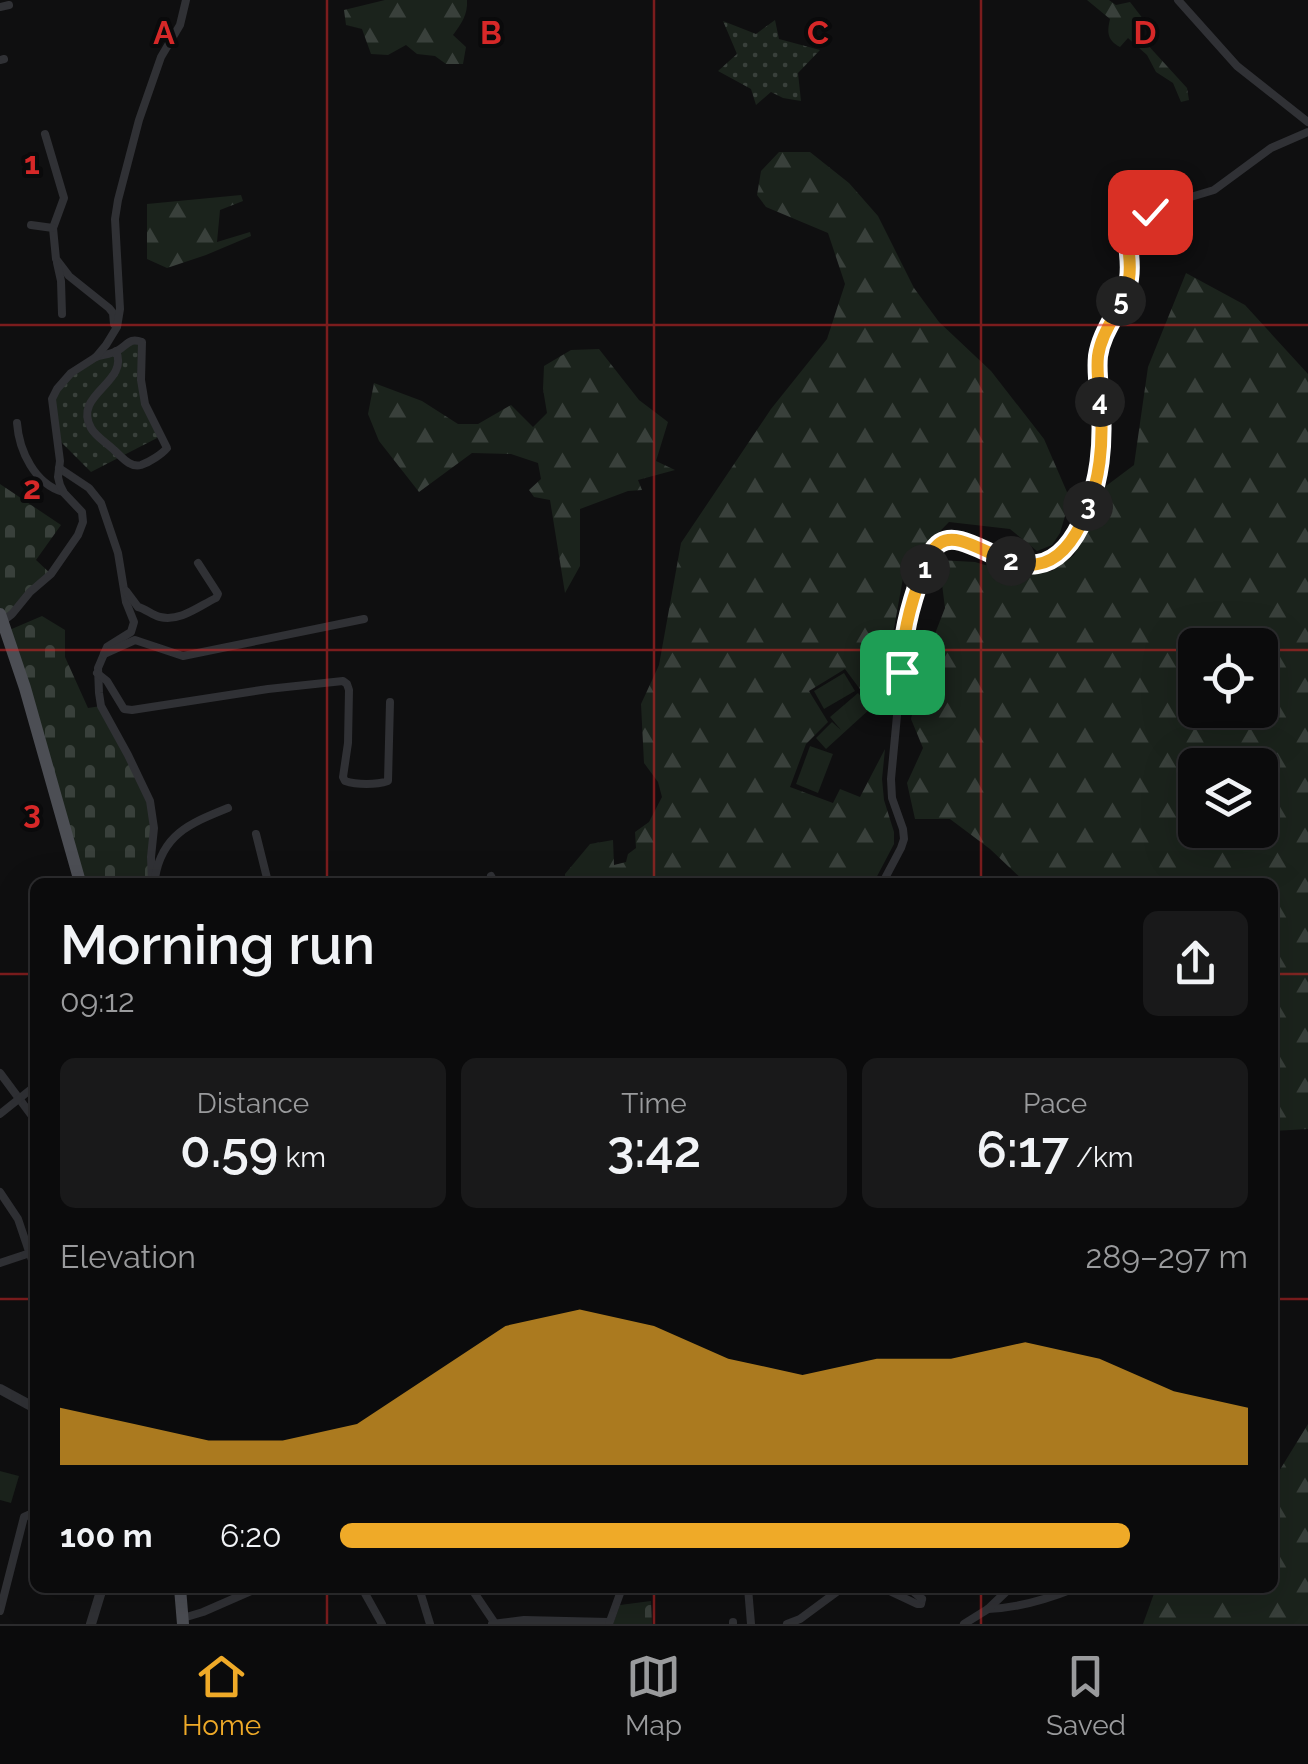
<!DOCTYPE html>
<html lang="en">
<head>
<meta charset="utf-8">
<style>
  :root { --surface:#0b0b0c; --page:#19191a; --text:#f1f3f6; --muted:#9a9b9d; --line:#2b2b2d; --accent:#efaa28 }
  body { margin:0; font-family:Raleway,sans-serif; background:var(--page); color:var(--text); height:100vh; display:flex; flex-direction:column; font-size:38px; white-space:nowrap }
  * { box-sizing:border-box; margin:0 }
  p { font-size:32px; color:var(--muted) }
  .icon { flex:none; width:55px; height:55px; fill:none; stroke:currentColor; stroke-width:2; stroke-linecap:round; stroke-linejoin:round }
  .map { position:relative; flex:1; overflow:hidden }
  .side { position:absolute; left:30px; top:878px; width:1248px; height:715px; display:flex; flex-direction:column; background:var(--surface); border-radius:15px; box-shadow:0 10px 40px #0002,0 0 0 2px var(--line) }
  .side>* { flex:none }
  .buttons { position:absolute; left:1178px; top:628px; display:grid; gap:20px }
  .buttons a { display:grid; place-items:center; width:100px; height:100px; border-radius:15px; background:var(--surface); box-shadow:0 10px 40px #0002,0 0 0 2px var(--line); font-size:50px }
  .pin { position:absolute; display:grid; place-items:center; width:85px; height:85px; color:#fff; margin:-42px; border-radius:20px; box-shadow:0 5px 15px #0006 }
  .km { position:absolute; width:50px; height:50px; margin:-25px; border-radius:50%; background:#222; color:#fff; font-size:28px; line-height:50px; text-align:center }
  .round { display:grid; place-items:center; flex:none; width:105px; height:105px; border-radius:15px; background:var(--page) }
  .summary { display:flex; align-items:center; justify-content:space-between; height:170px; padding:0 30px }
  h1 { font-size:55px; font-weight:600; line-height:75px }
  .figures { display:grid; grid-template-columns:repeat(3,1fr); gap:15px; height:170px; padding:10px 30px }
  .figures div { display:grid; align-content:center; border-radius:15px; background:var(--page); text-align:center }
  .figures b { font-size:50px; font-weight:600 }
  .figures small { font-size:28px; font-weight:400 }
  .figures p { font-size:28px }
  .chart { height:280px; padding:20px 30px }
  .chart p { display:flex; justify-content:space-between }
  .chart svg { width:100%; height:180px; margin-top:10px; fill:var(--accent); opacity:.7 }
  ul { padding:0 30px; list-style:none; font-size:32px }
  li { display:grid; grid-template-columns:160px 120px 1fr; align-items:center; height:75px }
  li i { height:25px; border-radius:12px; background:var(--accent) }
  .dock { display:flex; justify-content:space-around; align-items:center; height:140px; border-top:2px solid var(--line); background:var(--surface); font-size:28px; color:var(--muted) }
  .dock a { display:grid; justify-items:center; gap:5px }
  .dock .on { color:var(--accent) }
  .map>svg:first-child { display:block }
</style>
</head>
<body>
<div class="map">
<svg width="1308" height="1624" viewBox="0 0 1308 1624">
  <defs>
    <pattern id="grass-dots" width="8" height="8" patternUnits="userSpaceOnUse" patternTransform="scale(2.5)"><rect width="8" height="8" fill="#1b231c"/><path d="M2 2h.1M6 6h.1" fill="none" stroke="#39403b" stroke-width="1.8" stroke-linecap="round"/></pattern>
    <pattern id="forest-firs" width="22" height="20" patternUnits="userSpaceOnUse" patternTransform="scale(2.5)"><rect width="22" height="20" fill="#1b231c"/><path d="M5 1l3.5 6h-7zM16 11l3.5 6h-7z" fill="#39403b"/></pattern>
    <pattern id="cemetery-stones" width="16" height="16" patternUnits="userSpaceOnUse" patternTransform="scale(2.5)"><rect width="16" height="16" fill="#1b231c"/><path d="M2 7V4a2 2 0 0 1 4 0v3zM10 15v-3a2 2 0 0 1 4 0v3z" fill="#39403b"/></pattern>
  </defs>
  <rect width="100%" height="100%" fill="#0f0f10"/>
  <g fill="url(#grass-dots)">
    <polygon points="775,20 779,39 820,50 798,73 801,101 783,98 771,92 756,105 751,89 718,71 737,54 723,21 756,34"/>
    <polygon points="139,340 145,404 161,436 91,472 56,437 52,407 57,389 71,373"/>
  </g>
  <g fill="url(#forest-firs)" fill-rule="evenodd">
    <path d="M385 0H467C468 15 461 24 453 35L466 47 463 64H446L435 56 417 54 406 45 388 55 371 54 362 29 346 25 344 10Z"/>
    <path d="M1087 0H1109L1116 5 1130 2 1147 24 1135 31 1187 88 1189 100 1181 102 1173 83 1156 72 1147 55 1128 38 1120 47C1107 40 1107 32 1110 19Z"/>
    <polygon points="779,152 810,152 849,183 878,216 914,288 939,322 991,371 1044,439 1070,499 1060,533 1052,545 1037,551 1010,529 949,522 905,567 887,667 874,678 885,697 874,708 845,669 809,691 828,722 806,744 790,787 833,803 840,789 860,797 885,749 882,779 884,800 894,832 894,844 874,882 565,882 565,874 590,844 613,840 614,865 626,862 628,854 636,848 635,832 649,822 662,797 658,782 644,763 641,704 659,665 681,543 771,409 827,339 845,284 828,233 766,207 757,195 761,171"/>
    <polygon points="241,195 243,201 220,210 217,242 250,232 251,236 206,255 167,268 147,259 147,204"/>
    <path d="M1186 273 1245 305 1308 374V1129L1273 1131 1272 882H1025L990 849 950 819H915L907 783 923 748 911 719 924 662 945 608 939 560 975 562 1019 575 1052 571 1074 555 1102 489 1134 465 1148 367ZM1195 645H1260V710H1195ZM1195 765H1260V830H1195Z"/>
    <polygon points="599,349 639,400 668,422 656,461 675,470 638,480 642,490 628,491 580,509 580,566 565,593 550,500 534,497 529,490 541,479 538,463 511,454 472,453 419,492 379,441 368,414 374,383 422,401 458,424 478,424 511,405 533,427 547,413 543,389 544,366 571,350"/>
    <polygon points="1308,1424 1308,1624 1143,1624 1156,1588 1272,1588 1273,1481"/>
  </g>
  <g fill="url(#cemetery-stones)">
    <polygon points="0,484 61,525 36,560 51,574 0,623"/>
    <polygon points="42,616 65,630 65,657 88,708 101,706 150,801 152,882 80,882 7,631"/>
    <polygon points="651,1601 652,1624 613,1624 620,1605"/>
  </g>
  <g fill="#1b231c">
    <polygon points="844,673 855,691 824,709 814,691"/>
    <polygon points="858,693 871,708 826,749 816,738 832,722 841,730 830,717"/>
    <polygon points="810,746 833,754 818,793 796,784"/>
    <polygon points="0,1471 19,1476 11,1503 0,1500"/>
  </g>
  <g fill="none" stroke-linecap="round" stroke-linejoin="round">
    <g stroke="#303135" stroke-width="8">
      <polyline points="1178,0 1237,66 1308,122"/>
      <polyline points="0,7 9,5"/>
      <polyline points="0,60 4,59"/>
      <polyline points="45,134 64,198 53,228 56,259 69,276 109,308 113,313 114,324"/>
      <polyline points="31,225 53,228"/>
      <polyline points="57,263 61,281 62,314"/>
      <path d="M96 357C102 355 111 354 117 351 128 345 129 337 142 342L141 380 145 404 167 448C162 454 150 462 141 465 130 468 122 457 114 450 107 443 96 437 91 428 72 394 130 383 116 351"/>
      <path d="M17 423C19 451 35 484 63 492"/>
      <polyline points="59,468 89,488 101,503 118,553 126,602 134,622 131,632 107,647 98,668 99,693 101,706 128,755 150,801 154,828 151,857 152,882"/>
      <path d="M126 591 138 607C146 609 152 615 160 617 180 622 199 606 216 598L218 594 198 563"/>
      <polyline points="3,621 12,614 30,592 51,574 78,535 83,522 82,512 64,493 60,485 58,477 60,461 52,399 57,389 71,373 96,357 106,345 117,327 120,309 115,219 118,200 139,120 161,57 180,25 186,0"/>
      <polyline points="104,654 135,640 183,656 364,619"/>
      <path d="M97 673 107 681 124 709 132 710 268 689 343 681 347 684 349 690 348 743 343 777 345 781C357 785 376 785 388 781L390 702"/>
      <polyline points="256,834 268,882"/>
      <polyline points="491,876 494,882"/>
      <path d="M155 878C162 834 191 823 228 808"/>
      <polyline points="883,882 901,848 904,839 903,829 892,798 891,779 905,631 929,555 940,543 948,540 966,542 1009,561 1037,564 1059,554 1084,518 1099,472 1102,454 1098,358 1102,340 1128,281 1128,238 1131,229 1146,214 1161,206 1214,190 1271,148 1308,132"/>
      <polyline points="0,1073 35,1120"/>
      <polyline points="0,1114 35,1086"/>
      <polyline points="0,1192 18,1219 35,1269"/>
      <polyline points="0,1263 30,1253"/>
      <polyline points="362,1588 382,1624"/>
      <polyline points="419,1588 430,1624"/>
      <polyline points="471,1588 494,1622"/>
      <polyline points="748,1588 751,1624"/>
      <polyline points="883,1588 917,1604 921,1604 922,1599"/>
      <polyline points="909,1588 922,1599"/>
      <path d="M988 1609C1018 1608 1048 1599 1075 1588"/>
      <polyline points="0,1611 24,1517 35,1512"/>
      <polyline points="183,1618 203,1612 258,1588"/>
      <polyline points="733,1622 733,1624"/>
      <polyline points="492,1624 524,1620 609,1622"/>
      <polyline points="609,1624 622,1588"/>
      <polyline points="787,1624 800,1619 842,1588"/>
      <polyline points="964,1624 988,1609 1010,1588"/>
    </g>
    <g stroke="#303135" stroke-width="10">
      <polyline points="0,1389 35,1408"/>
      <polyline points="91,1624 102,1588"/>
    </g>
    <g stroke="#4c4e54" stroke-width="12">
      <polyline points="0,614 25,688 80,882"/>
      <polyline points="180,1588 183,1624"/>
    </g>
  </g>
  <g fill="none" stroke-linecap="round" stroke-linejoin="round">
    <g stroke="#fff" stroke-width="20">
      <path id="route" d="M902 672C903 659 903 646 905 634 908 615 924 553 940 543 974 521 1041 622 1086 513 1100 479 1103 446 1101 409 1100 392 1096 375 1098 356 1102 328 1124 307 1129 279 1134 246 1115 237 1150 212"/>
    </g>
    <use href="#route" stroke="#efaa28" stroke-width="12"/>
  </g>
  <path fill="none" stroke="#d62828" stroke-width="2.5" stroke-opacity="0.55" d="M327 0V882M654 0V882M981 0V882M0 325H1308M0 650H1195M1260 650H1308M0 974H35M1272 974H1308M0 1299H35M1272 1299H1308M327 1588V1624M654 1588V1624M981 1588V1624"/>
  <g font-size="32" text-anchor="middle" font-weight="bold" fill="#d62828" stroke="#0a0a0b" stroke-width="8" stroke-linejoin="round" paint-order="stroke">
    <text x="164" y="44">A</text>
    <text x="491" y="44">B</text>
    <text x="818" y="44">C</text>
    <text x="1145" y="44">D</text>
    <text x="32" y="174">1</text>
    <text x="32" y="499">2</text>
    <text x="32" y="823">3</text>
  </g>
</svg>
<div class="buttons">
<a><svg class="icon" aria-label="locate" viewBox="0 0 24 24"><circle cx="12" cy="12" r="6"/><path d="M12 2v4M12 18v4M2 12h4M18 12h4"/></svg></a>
<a><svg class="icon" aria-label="layers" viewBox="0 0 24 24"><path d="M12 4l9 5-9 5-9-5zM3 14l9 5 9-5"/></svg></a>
</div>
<div class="pin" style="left:902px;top:672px;background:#1e9e55"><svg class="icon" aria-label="arrive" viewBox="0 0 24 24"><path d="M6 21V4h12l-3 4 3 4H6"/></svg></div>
<div class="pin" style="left:1150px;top:212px;background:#d93025"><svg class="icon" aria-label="check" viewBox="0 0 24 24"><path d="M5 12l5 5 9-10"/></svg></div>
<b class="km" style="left:925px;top:569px">1</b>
<b class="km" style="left:1011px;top:561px">2</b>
<b class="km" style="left:1088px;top:506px">3</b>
<b class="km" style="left:1100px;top:402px">4</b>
<b class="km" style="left:1121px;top:301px">5</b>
<section class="side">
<div class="summary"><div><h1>Morning run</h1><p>09:12</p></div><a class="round"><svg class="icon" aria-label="share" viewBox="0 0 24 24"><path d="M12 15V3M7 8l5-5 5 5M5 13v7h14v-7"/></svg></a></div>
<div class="figures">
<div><p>Distance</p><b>0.59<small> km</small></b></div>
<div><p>Time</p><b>3:42</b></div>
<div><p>Pace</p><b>6:17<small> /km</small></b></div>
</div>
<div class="chart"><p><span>Elevation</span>289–297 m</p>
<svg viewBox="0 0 160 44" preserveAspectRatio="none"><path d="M0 44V30L10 34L20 38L30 38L40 34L50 22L60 10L70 6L80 10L90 18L100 22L110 18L120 18L130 14L140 18L150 26L160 30V44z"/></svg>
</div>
<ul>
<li><b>100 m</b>6:20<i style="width:87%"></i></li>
</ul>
</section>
</div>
<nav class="dock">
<a class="on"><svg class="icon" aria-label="home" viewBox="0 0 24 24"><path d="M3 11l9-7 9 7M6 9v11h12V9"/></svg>Home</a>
<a><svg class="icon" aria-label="map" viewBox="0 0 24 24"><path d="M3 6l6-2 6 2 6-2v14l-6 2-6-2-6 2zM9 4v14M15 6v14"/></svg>Map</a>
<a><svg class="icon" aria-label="saved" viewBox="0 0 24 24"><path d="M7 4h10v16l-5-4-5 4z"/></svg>Saved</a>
</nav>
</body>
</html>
